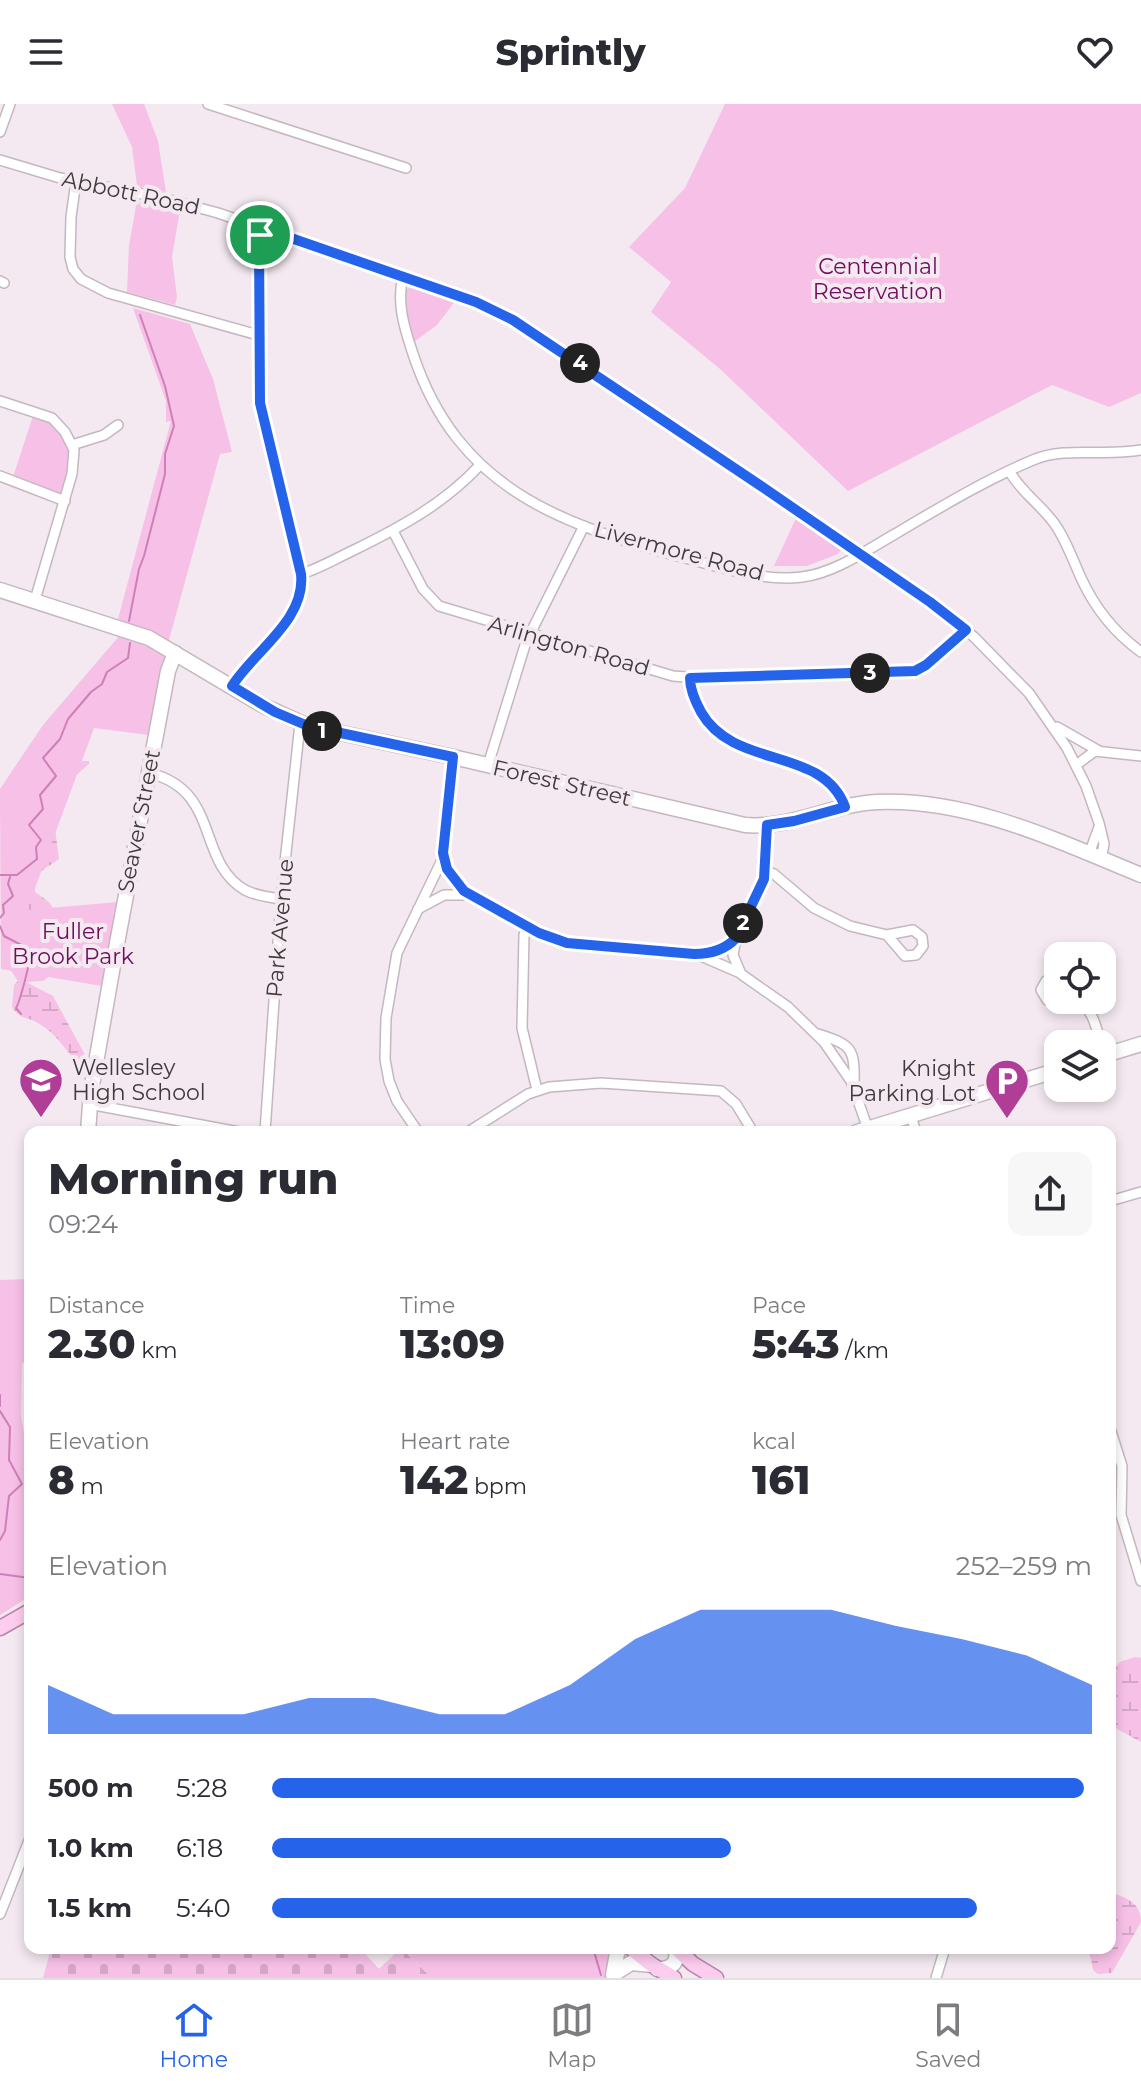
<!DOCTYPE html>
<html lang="en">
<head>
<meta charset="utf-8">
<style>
  :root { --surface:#fff; --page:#f7f7f7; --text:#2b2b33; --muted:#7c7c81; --line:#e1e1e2; --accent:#2563eb }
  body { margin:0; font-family:Montserrat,sans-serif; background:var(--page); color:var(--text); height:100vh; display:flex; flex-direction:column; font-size:30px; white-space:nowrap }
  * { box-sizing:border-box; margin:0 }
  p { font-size:26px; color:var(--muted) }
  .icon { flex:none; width:44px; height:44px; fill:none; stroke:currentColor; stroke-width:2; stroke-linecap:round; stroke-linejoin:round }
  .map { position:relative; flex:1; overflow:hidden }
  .panel { position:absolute; left:24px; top:1022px; width:1092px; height:828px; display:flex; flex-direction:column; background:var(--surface); border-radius:16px; box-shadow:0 4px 12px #0003 }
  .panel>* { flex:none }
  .tools { position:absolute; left:1044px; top:838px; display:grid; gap:16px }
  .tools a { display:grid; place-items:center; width:72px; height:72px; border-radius:16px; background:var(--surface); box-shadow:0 4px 12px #0003; font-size:40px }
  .pin { position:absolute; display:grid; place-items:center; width:68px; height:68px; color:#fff; margin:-34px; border:4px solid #fff; border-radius:50%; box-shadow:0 2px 8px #0007 }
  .km { position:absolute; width:40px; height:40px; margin:-20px; border-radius:50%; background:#222; color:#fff; font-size:22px; line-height:40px; text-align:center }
  .round { display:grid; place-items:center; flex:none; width:84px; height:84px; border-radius:16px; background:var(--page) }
  .headline { display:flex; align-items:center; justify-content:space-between; height:136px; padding:0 24px }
  h1 { font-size:44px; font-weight:800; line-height:60px }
  .figures { display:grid; grid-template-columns:repeat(3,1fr); gap:12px; height:136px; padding:8px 24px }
  .figures div { display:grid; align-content:center }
  .figures b { font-size:40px; font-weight:800 }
  .figures small { font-size:22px; font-weight:400 }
  .figures p { font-size:22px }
  .chart { height:224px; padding:16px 24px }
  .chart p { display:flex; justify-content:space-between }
  .chart svg { width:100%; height:144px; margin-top:8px; fill:var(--accent); opacity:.7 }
  ul { padding:0 24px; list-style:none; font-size:26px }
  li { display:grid; grid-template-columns:128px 96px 1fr; align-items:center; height:60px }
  li i { height:20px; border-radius:10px; background:var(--accent) }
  header { display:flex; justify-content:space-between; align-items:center; height:104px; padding:0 24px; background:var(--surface); font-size:36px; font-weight:800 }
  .dock { display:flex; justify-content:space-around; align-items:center; height:112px; border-top:2px solid var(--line); background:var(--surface); font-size:22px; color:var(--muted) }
  .dock a { display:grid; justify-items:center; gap:4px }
  .dock .active { color:var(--accent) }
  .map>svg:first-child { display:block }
</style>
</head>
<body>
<header><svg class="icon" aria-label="menu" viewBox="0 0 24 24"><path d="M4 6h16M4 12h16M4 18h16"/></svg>Sprintly<svg class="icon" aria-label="heart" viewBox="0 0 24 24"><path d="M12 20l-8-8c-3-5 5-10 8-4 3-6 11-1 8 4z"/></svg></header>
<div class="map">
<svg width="1141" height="1874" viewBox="0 0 1141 1874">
  <defs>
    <pattern id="wetland-marsh" width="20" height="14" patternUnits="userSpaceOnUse" patternTransform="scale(2)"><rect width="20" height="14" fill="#f7c0e6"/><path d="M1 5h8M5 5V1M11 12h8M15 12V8" fill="none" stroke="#d5a6c6"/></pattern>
    <pattern id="cemetery-stones" width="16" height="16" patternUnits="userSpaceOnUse" patternTransform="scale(2)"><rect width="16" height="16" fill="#f7c0e6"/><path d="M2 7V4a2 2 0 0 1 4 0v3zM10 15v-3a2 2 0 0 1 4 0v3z" fill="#d5a6c6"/></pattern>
  </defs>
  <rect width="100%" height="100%" fill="#f4e9f0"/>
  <g fill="url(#wetland-marsh)">
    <path d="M83 657H89V660L75 672 54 717 59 755C46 765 32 768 35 788L49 798 54 806 50 872 43 877 26 878 53 892 84 949V954L77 958C62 942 55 927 34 917 24 913 18 913 12 903L14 881 18 877 9 864 0 701 74 659Z"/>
    <polygon points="1135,1553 1141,1554 1141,1638 1110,1621 1110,1569 1120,1558"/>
    <path d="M1110 1788C1126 1794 1141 1798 1141 1818L1112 1869 1098 1870 1093 1866 1089 1844H1110Z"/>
  </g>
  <polygon fill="url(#cemetery-stones)" points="51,1844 360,1844 379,1865 401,1844 432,1874 43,1874"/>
  <g fill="#f7c0e6">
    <polygon points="112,0 144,0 158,37 166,88 137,82 132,43"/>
    <polygon points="725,0 1141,0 1141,289 1109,303 1052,281 848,387 720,265 651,208 671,178 629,143 685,84"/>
    <polygon points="137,97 180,106 172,153 177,193 175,201 127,188 129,141"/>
    <polygon points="410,183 417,183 456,196 437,221 414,238 407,210 406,186"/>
    <polygon points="133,204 190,220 213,275 232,348 220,350 169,536 118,515 171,317 166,318 166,297"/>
    <path d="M33 312C77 326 71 356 62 392L13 373Z"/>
    <polygon points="797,412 840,441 841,446 838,450 807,462 774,462"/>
    <polygon points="120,531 165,550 149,631 94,624 27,806 118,798 102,882 1,865 0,685 43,621"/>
    <polygon points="30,1175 30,1257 22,1259 21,1312 30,1365 30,1401 27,1402 30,1422 30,1492 0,1511 0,1176"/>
    <polygon points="401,1844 607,1844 609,1862 605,1874 432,1874"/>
  </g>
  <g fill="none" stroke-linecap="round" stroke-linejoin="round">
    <g stroke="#cf7fb8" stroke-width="2">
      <polyline points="129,517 139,465 144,452 165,370 165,350 174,322 165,282 140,211"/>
      <polyline points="0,771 17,771 37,755 36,743 41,736 29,721 43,705 40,691 56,672 43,654 60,635 68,615 91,588 102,580 107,568 128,554 130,539"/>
      <polyline points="0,814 4,809 3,801 13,792 8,780 10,773"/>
      <path d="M0 822 4 832 31 846C31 855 20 898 16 904L21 910"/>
      <polyline points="0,1291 0,1302"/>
      <polyline points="0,1307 10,1323 9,1356 22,1380 9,1392 5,1427 0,1436"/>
      <polyline points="0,1470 30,1474"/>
      <polyline points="593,1844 601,1871"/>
    </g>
    <g stroke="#c3b8bf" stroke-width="12">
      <g id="street">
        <polyline points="208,0 406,64"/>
        <polyline points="0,28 10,0"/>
        <polyline points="0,56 60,74 163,94 218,109 476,198 522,221 761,382 930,498 974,533 1029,589 1067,644 1086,682 1099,719 1104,740 1101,755"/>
        <polyline points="76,77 71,113 70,153 73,165 81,175 108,189 258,231"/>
        <path d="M403 173C396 199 405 226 413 250 458 386 562 421 689 455 724 464 766 478 802 473 835 469 867 446 895 430 939 404 985 376 1033 356 1066 342 1106 353 1141 346"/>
        <polyline points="0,177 4,179"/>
        <polyline points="0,297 52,314 65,328 74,346 72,370 35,496"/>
        <polyline points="72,341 104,331 118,321"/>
        <path d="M1010 368C1022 390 1045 403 1058 425 1068 441 1074 459 1082 476 1096 506 1115 529 1141 548"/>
        <polyline points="0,372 65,397"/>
        <polyline points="393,427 423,485 439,502 673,572 699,574 915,567 926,561 966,526"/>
        <path d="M301 470C318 465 335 455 352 447 399 424 444 400 480 361"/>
        <path d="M690 574C690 586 695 597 701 608 734 666 823 642 845 703"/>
        <path d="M232 582C253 548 306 515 301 470L259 292V136L262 124"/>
        <polyline points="1057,623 1099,647"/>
        <polyline points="488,661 526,538 584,422"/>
        <polyline points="1076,661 1095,647 1141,652"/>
        <path d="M149 669C221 686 196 758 245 786 256 792 269 793 281 795"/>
        <polyline points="443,749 450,770 464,787 552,834 575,840 708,849 722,844 734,836 763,779 767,721"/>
        <polyline points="1089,750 1099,723"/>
        <polyline points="765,767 774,770 814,804 850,822 887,831 913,826 922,833 923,842 916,851 905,852 887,831"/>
        <polyline points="418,805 444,791 468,791"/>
        <polyline points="527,822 524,831 522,924 537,986"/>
        <polyline points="736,834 733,851 741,870 788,903 824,938 851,977 868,1025"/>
        <polyline points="701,852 738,868"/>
        <polyline points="1058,878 1046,877 1041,886 1047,896 1058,895"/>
        <path d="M1076 896C1093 904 1096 923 1101 940"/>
        <path d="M818 930C852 941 855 944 854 981"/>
        <polyline points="89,1000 239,1028"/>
        <polyline points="911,1012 916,1028"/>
        <polyline points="265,1028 281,795 300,620"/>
        <polyline points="418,1028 397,997 389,977 385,955 386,914 397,849 442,756 453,653"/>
        <polyline points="468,1028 528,990 549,983 601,979 721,987 736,1000 753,1028"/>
        <polyline points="1110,1097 1141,1088"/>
        <polyline points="1110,1324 1122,1362 1121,1411 1141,1477"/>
        <polyline points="0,1810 30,1734"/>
        <polyline points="936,1874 945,1844"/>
      </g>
    </g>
    <g stroke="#c3b8bf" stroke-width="17">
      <g id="secondary">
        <path d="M0 486 149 534 264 602 308 622 453 653 745 721C791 725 832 700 877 698 969 694 1058 737 1141 771"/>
        <polyline points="1102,952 1141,940"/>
        <polyline points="88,1028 91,987 115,850 168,567 175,549"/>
        <polyline points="857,1028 1058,966"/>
        <path d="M657 1865C671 1866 680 1858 675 1844"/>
        <polyline points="614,1870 631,1859 652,1861"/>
        <polyline points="613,1871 618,1844"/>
      </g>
    </g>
    <g stroke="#ba83aa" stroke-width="17">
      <g id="primary">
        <polyline points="0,1524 30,1507"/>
        <polyline points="631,1844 652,1861 674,1874"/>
        <polyline points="676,1844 693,1860 716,1874"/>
      </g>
    </g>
    <use href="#street" stroke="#fff" stroke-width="9"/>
    <use href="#secondary" stroke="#fff" stroke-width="14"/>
    <use href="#primary" stroke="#fdcdef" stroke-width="14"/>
  </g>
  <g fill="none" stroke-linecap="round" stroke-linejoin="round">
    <g stroke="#fff" stroke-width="16">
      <path id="route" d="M262 124 476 198 513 216 761 382 930 498 966 526 926 561 915 567 690 574C690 586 695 597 701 608 734 666 823 642 845 703L794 717 767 721 764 775 736 834C725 846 710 850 694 850L567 839 539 829 464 787 447 765 443 749 453 653 308 622 275 608 232 582C254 547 306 516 301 470L260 299 259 136Z"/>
    </g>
    <use href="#route" stroke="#2563eb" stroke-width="10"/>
  </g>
  <defs>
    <g id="school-pin" transform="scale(2.3)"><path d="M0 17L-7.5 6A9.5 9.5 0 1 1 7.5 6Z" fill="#b03d96" stroke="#f4e9f0"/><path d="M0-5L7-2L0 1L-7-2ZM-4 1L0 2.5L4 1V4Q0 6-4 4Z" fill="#fff"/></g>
    <g id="parking-pin" transform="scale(2.3)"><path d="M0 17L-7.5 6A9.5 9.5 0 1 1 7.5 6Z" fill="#b03d96" stroke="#f4e9f0"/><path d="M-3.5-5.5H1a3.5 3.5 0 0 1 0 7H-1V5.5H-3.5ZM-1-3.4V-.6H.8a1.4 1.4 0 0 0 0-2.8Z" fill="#fff"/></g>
  </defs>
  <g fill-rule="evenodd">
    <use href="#school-pin" x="41" y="976"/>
    <use href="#parking-pin" x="1007" y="977"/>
  </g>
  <g text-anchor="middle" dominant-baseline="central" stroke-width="8" stroke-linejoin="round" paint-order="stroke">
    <g font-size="22" fill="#3e3a3c" stroke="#f4e9f0">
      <text transform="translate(131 89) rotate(12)">Abbott Road</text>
      <text transform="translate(679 447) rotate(15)">Livermore Road</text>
      <text transform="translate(569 542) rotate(16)">Arlington Road</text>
      <text transform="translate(562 679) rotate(13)">Forest Street</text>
      <text transform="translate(139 717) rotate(-79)">Seaver Street</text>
      <text transform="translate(280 824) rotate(-85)">Park Avenue</text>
    </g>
    <g font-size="22" fill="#6f0c5c" stroke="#f4e9f0">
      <text x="878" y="162">Centennial<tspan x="878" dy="25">Reservation</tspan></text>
      <text x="73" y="827">Fuller<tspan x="73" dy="25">Brook Park</tspan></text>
    </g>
    <g font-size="22" fill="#3e3a3c" stroke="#f4e9f0" text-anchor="start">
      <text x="72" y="963">Wellesley<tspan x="72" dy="25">High School</tspan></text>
      <text x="976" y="964" text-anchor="end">Knight<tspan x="976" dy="25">Parking Lot</tspan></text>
    </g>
  </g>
</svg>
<div class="tools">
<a><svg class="icon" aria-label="locate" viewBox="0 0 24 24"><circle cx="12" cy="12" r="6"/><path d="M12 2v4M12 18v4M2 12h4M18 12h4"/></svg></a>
<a><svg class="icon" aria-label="layers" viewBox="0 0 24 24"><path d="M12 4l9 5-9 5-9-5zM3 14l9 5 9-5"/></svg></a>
</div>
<div class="pin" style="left:260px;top:131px;background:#1e9e55"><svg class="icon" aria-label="arrive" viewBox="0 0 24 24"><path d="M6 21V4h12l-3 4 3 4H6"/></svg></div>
<b class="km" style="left:322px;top:627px">1</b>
<b class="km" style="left:743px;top:819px">2</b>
<b class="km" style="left:870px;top:569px">3</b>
<b class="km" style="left:580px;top:259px">4</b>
<section class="panel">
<div class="headline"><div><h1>Morning run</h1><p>09:24</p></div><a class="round"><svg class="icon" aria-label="share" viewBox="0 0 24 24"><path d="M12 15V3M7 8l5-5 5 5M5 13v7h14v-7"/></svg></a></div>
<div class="figures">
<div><p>Distance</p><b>2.30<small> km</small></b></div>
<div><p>Time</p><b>13:09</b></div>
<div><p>Pace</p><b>5:43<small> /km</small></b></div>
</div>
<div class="figures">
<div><p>Elevation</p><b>8<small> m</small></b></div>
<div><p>Heart rate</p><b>142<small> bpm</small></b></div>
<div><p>kcal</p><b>161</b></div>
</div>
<div class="chart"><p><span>Elevation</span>252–259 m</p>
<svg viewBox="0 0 160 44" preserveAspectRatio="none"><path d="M0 44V29L10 38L20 38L30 38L40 33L50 33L60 38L70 38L80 29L90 15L100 6L110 6L120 6L130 11L140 15L150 20L160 29V44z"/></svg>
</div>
<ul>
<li><b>500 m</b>5:28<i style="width:99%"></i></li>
<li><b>1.0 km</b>6:18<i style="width:56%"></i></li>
<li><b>1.5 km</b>5:40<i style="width:86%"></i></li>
</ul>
</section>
</div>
<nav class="dock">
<a class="active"><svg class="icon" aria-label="home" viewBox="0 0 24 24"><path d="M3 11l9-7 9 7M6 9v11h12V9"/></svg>Home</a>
<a><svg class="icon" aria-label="map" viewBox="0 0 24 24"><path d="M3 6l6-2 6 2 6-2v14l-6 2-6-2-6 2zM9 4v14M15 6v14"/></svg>Map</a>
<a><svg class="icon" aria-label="saved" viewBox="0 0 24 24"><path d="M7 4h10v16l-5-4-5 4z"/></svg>Saved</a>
</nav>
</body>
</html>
